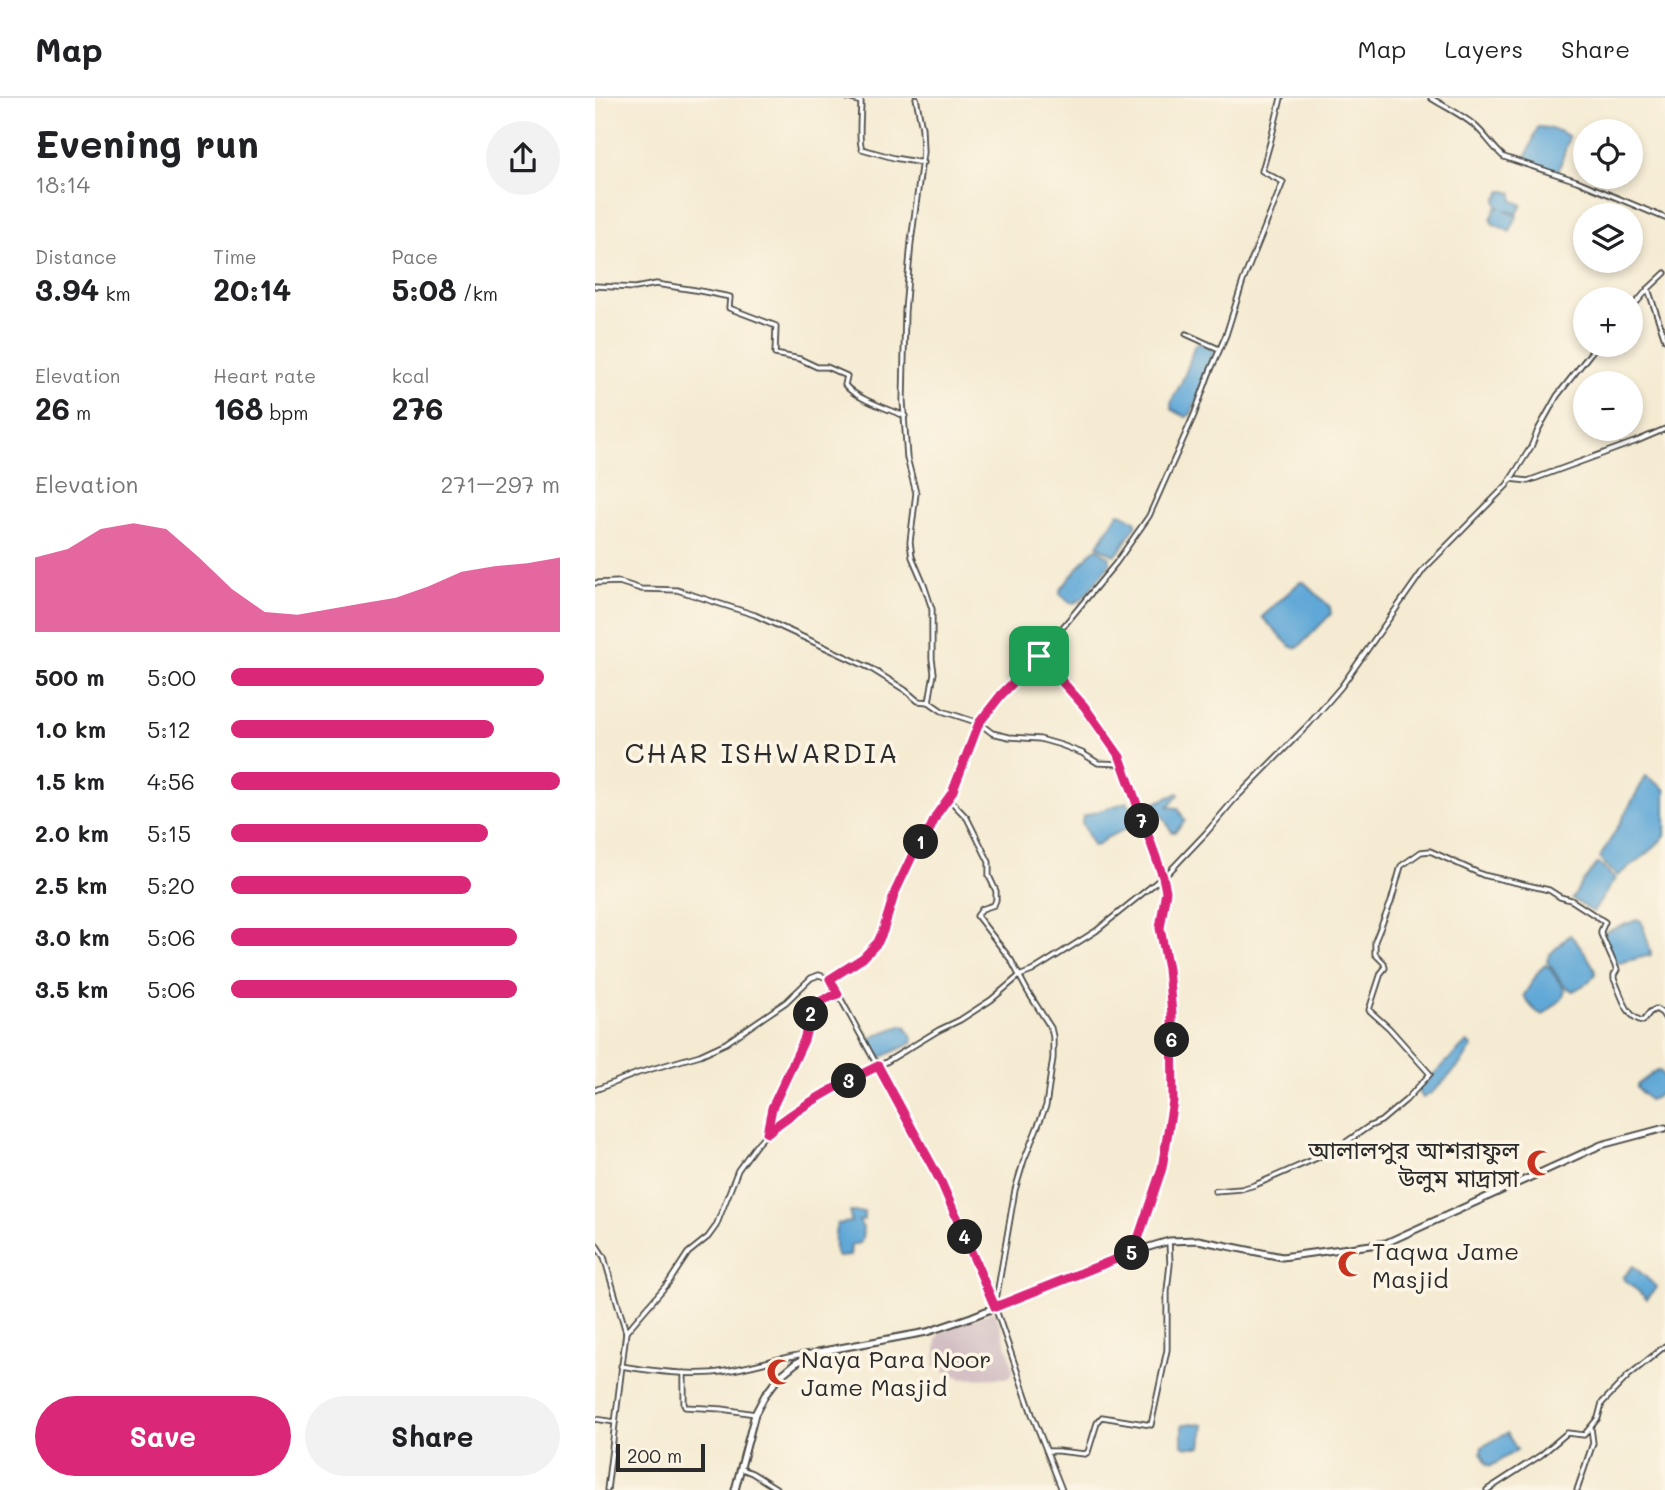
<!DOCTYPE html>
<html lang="en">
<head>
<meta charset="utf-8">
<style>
  :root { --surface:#fff; --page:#f2f2f2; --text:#202124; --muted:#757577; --line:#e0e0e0; --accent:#db2777 }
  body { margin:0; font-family:Mali,"Noto Sans Bengali",sans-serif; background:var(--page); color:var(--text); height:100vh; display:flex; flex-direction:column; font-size:26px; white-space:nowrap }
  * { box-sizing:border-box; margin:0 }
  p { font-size:23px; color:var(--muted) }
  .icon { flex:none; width:38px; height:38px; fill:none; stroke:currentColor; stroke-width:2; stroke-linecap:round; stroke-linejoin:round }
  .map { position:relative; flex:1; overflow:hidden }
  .panel { display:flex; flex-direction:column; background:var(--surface); width:595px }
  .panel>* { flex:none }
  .fabs { position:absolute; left:978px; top:21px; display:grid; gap:14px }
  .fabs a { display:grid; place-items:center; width:70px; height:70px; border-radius:50%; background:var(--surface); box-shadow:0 4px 10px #0003; font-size:35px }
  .scale { position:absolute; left:21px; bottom:18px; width:89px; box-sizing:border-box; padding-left:7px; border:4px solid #2b2b2b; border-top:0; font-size:19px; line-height:24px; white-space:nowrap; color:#2b2b2b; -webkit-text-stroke:5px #fcf5e5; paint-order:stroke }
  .pin { position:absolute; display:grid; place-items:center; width:60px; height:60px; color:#fff; margin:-30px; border-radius:14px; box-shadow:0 4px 10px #0006 }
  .km { position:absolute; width:35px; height:35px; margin:-18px; border-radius:50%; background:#222; color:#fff; font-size:19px; line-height:35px; text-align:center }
  .round { display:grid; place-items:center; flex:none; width:74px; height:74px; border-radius:37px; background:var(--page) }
  .overview { display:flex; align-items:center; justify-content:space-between; height:119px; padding:0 35px }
  h1 { font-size:38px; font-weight:700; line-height:52px }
  .metrics { display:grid; grid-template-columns:repeat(3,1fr); gap:10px; height:119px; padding:7px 35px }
  .metrics div { display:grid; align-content:center }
  .metrics b { font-size:30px; font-weight:700 }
  .metrics small { font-size:19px; font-weight:400 }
  .metrics p { font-size:19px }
  .chart { height:196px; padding:14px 35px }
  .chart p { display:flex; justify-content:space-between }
  .chart svg { width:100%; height:126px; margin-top:7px; fill:var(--accent); opacity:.7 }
  .action { display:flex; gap:14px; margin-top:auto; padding:14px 35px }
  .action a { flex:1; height:80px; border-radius:42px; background:var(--accent); color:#fff; font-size:28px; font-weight:700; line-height:80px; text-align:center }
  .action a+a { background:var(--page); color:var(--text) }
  ul { padding:0 35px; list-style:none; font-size:23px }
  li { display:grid; grid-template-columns:112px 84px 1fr; align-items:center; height:52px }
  li i { height:18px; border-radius:9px; background:var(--accent) }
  header { display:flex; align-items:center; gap:42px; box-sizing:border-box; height:98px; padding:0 35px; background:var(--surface); border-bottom:2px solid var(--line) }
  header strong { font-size:33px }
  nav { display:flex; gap:38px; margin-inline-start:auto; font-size:24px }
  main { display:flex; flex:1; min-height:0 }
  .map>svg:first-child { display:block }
</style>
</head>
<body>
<header>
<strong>Map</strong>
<nav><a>Map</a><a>Layers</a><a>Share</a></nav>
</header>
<main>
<section class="panel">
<div class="overview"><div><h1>Evening run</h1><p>18:14</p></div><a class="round"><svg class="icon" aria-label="share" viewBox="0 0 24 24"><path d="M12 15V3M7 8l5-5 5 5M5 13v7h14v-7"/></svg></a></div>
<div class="metrics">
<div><p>Distance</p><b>3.94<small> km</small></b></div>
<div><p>Time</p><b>20:14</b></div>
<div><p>Pace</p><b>5:08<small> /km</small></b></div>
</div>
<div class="metrics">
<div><p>Elevation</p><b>26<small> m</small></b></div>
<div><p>Heart rate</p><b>168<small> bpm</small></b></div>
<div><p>kcal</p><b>276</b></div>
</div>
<div class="chart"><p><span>Elevation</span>271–297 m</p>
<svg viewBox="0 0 160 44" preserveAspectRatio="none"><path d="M0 44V18L10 15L20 8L30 6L40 8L50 18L60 29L70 37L80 38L90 36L100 34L110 32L120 28L130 23L140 21L150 20L160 18V44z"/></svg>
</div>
<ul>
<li><b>500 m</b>5:00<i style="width:95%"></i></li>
<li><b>1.0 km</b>5:12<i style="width:80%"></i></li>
<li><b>1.5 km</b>4:56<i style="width:100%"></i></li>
<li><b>2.0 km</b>5:15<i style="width:78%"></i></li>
<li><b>2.5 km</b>5:20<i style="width:73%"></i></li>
<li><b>3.0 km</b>5:06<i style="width:87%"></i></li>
<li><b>3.5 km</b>5:06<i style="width:87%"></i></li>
</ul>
<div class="action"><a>Save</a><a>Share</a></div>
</section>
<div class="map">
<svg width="1070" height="1392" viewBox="0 0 1070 1392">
  <rect width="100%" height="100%" fill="#fcf5e5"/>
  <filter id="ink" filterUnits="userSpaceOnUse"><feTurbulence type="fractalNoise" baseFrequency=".0143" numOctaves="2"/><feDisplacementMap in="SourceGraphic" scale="14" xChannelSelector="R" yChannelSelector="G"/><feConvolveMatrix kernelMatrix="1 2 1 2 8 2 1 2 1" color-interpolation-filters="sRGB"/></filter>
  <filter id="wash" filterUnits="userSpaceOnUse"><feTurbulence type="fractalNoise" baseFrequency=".00686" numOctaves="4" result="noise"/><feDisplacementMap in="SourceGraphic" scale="28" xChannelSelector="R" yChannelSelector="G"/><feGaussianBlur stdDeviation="1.57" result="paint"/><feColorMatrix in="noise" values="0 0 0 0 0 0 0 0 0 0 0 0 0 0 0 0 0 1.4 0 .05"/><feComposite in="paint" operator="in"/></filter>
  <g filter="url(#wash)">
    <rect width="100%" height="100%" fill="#f5ebd3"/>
    <polygon fill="#d2bec3" points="400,1213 415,1257 418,1275 416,1278 410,1280 368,1281 340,1268 342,1241 346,1233"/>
    <g fill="#60a8d7" stroke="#466a81" stroke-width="2">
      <path d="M943 29C953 29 967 33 974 39L963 75 932 64 931 59Z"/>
      <polygon points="907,93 911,93 918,95 918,102 927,107 922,116 909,112 922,118 915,134 897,125 896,121 901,110 905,110 902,107 901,102"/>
      <path d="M603 245 618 251 619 253 609 284 596 316 591 319 576 311C575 300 583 293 587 283 592 272 596 260 599 248Z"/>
      <polygon points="523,415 528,416 541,424 541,427 523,455 519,457 504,449 503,447"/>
      <polygon points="500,451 503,451 515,460 515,466 487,501 479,505 475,505 465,496 465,492 496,454"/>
      <path d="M705 484H709L735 509 736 516 705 548C699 551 697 550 692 545L667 519Z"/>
      <polygon points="1051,678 1070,691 1070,738 1052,756 1022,778 1007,763 1005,759 1020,734"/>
      <polygon points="583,695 584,697 573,709 583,710 590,723 580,734 577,734 560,705"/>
      <path d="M532 704C537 708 542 721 539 727L511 740 503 747 498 748 487 724 488 718Z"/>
      <polygon points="1003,765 1020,781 998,814 977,801 987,785"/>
      <polygon points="1042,822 1045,822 1047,825 1056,854 1056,857 1024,865 1020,864 1008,839 1008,835"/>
      <path d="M975 837C981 843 1001 867 1000 876 998 883 984 890 978 893L969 888 952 863 954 857Z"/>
      <path d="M950 867 954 869 970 893 967 901 948 917C940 914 932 905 929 897L944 873Z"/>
      <polygon points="308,927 311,928 318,941 317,945 285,960 279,958 272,945 273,942 284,936"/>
      <path d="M872 944 877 948C871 962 841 994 828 1000L822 993 823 991Z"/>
      <path d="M1062 972C1070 974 1070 984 1070 992L1060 1000 1054 1002 1042 990V987Z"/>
      <path d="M255 1114H269V1122L264 1123 268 1130 267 1142 265 1145 256 1147 255 1158 243 1159 241 1157C239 1147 239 1136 242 1126L256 1124Z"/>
      <polygon points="1038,1168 1062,1189 1052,1201 1028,1180"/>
      <polygon points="596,1325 609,1327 606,1349 592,1349 587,1347 587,1327"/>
      <polygon points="912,1335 922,1352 896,1368 892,1366 886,1354 887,1349"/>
    </g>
  </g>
  <g filter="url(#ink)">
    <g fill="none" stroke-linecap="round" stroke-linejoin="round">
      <g stroke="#494844" stroke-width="7">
        <g id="minor">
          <path d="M253 0 266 4C266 15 263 43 267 51L299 60 328 65"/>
          <polyline points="321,0 327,30 328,54 316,144 310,213 308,303 312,360 321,395 315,444 317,459 329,487 337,511 337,561 339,575 334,604"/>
          <path d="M836 0C850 9 866 16 879 27 891 37 898 50 909 59L982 83 1070 120"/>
          <path d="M0 188 40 190 61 186 100 192 135 199 134 210 181 228 180 256 205 261 222 269H232L252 278 250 287C261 301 293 311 310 318"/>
          <polyline points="1053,191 1070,241"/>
          <polyline points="1036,211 1053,191 1070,175"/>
          <polyline points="591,236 624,251"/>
          <polyline points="916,381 933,383 1042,343 1070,331"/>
          <polyline points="0,485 24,484 46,491 82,492 160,517 275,570 310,592 323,603 334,604 347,613 384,625 397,635 414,639 445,641 466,647 487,655 503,665 527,666"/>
          <polyline points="444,557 489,608 525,659 568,780 571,793 565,830 573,871 577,916 578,1003 567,1070 542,1144 544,1152"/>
          <polyline points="353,700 372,720 394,764 394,778 401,793 401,802 399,807 387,811 382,818 416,862 433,894 456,930 458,939 458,960 451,1008 429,1062 420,1092 400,1208"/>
          <polyline points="235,881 268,860 283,843 288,833 300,794 318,756 335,731 342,716 357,695 384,625 406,597 434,570 506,483 521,465 554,418 599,317 614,276 631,237 648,183 688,84 667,73 675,45 686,0"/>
          <polyline points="0,992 43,975 105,957 131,945 191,904 216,880 224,877 235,881 347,1086 400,1209 437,1316 467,1392"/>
          <polyline points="172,1035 206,1009 252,984 283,969 344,932 365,922 396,902 424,878 437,873 501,833 574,774 611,735 638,703 714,626 746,589 829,471 912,387 936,349 943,332 962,298 1002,247"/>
          <path d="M620 1093 646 1091 660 1087 738 1053 773 1029 786 1023 811 1002 835 976 794 930 774 912 786 875 790 870 789 865 780 856V843L796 804 806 768 826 754 835 753 888 777 954 792 965 799 976 802 1010 824 1006 833V836L1022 872 1019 877V881C1026 895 1031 920 1048 923L1055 914 1061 911 1067 915 1070 920"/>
          <polyline points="0,1145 9,1159 31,1234 12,1392"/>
          <polyline points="31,1234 74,1184 93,1155 113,1139 121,1128 143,1072 162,1046 172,1035 177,1010 209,942 217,912 221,906 228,902 243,896"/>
          <path d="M26 1268C56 1273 87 1277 117 1275 151 1272 184 1258 218 1255"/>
          <polyline points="89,1275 89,1306 90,1309 127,1311 160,1316"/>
          <polyline points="0,1321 20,1324"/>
          <polyline points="452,1353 463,1353 490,1356 493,1354 502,1325 507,1319 556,1327 572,1252 572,1193 575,1166 574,1143"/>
          <polyline points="147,1371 157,1375 181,1390"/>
          <polyline points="892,1392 946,1357 972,1335 989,1337 1003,1320 1007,1305 1033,1278 1070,1248"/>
          <polyline points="982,1392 998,1345 996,1330"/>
        </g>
      </g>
      <g stroke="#494844" stroke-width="9">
        <polyline id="major" points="140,1392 160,1316 170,1297 185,1278 201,1265 223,1254 332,1234 376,1219 544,1152 574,1143 603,1142 687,1159 791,1145 1006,1047 1070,1030"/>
      </g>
      <use href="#minor" stroke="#fff" stroke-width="3.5"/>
      <use href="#major" stroke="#fff" stroke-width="5"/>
    </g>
  </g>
  <g fill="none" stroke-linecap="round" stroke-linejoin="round" filter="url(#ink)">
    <g stroke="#fff" stroke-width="14">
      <path id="route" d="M444 558 489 608 525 659 568 779 571 793 565 830 573 871 577 916 578 1003 567 1070 542 1144 544 1152 400 1209 347 1086 283 968C244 987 206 1007 172 1035L177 1010 209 942 217 912 221 906 228 902 243 896 235 881 268 860 283 844 288 833 300 794 318 756 335 731 342 716 357 695 384 625 406 597Z"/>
    </g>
    <use href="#route" stroke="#db2777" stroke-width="9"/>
  </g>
  <defs>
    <g id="mosque-bare" transform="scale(2.1)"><path d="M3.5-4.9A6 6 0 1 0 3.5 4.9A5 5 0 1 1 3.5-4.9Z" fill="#c8321e" stroke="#fcf5e5" stroke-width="2.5" paint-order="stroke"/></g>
  </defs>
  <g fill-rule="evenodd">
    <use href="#mosque-bare" x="945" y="1065"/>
    <use href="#mosque-bare" x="756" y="1166"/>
    <use href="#mosque-bare" x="185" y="1274"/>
  </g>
  <g text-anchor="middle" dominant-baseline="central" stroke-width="7" stroke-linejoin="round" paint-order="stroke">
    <g font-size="24" fill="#2b2b2b" stroke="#fcf5e5" text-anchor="start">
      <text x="924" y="1051" text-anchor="end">আলালপুর আশরাফুল<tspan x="924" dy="28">উলুম মাদ্রাসা</tspan></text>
      <text x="777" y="1152">Taqwa Jame<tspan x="777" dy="28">Masjid</tspan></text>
      <text x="206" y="1260">Naya Para Noor<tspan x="206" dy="28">Jame Masjid</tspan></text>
    </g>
    <g font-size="28" letter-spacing="2" fill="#2b2b2b" stroke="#fcf5e5">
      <text x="167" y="654">CHAR ISHWARDIA</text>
    </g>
  </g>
</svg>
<div class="fabs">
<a><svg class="icon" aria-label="locate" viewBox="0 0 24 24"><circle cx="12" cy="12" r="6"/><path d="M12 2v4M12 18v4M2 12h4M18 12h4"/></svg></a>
<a><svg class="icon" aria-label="layers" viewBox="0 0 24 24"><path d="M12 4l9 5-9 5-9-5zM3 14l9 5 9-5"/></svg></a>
<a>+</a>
<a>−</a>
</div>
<div class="scale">200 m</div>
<div class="pin" style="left:444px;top:558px;background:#1e9e55"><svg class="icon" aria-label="arrive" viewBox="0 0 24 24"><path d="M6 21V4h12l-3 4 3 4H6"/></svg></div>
<b class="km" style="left:326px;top:744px">1</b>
<b class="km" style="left:216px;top:916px">2</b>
<b class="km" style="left:254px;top:983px">3</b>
<b class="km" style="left:370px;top:1139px">4</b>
<b class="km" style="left:537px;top:1155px">5</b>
<b class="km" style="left:577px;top:942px">6</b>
<b class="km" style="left:547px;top:723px">7</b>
</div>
</main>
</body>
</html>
